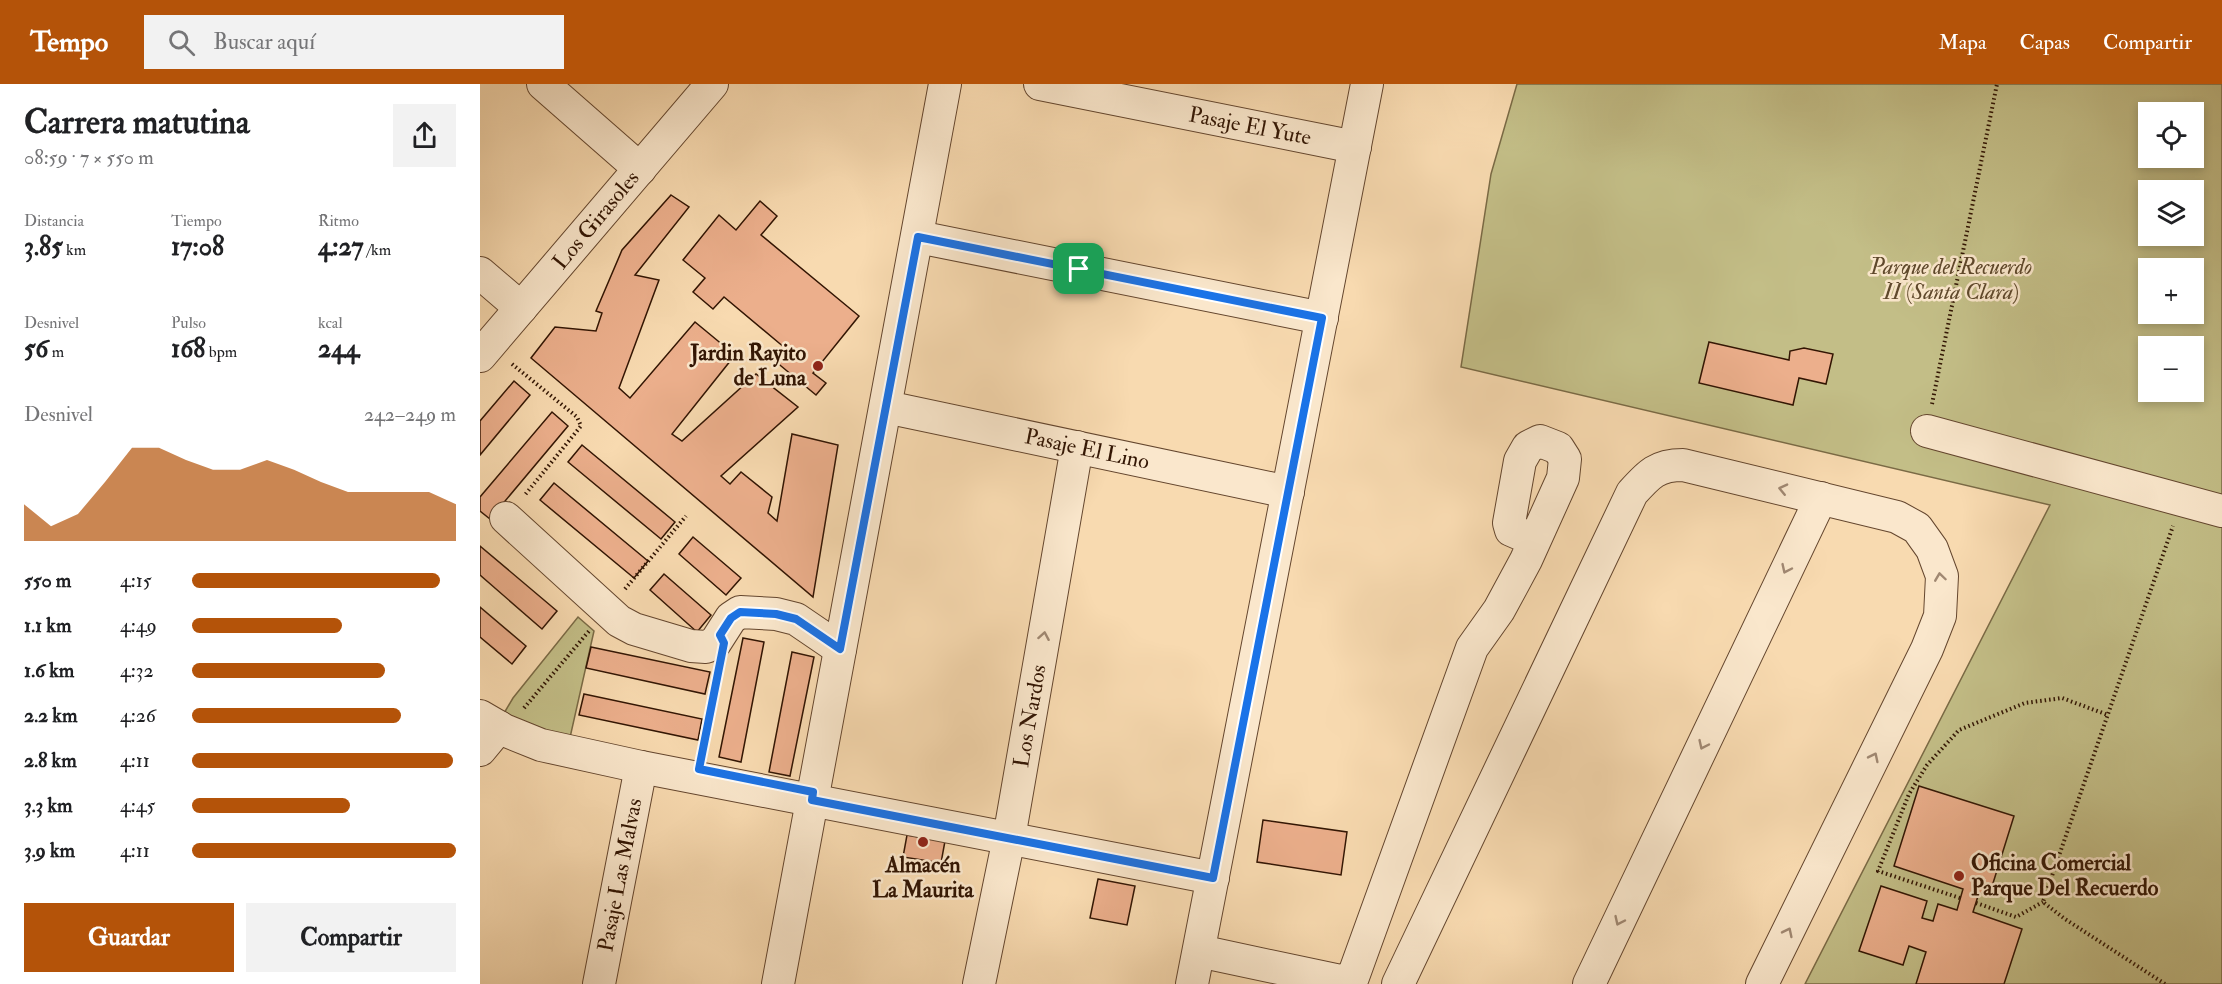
<!DOCTYPE html>
<html lang="es">
<head>
<meta charset="utf-8">
<style>
  :root { --surface:#fff; --page:#f2f2f2; --text:#202124; --muted:#757577; --accent:#b45309 }
  body { margin:0; font-family:"IM FELL Double Pica",serif; background:var(--page); color:var(--text); height:100vh; display:flex; flex-direction:column; font-size:22px; white-space:nowrap }
  * { box-sizing:border-box; margin:0 }
  p { font-size:20px; color:var(--muted) }
  .icon { flex:none; width:33px; height:33px; fill:none; stroke:currentColor; stroke-width:2; stroke-linecap:round; stroke-linejoin:round }
  .map { position:relative; flex:1; overflow:hidden }
  .panel { display:flex; flex-direction:column; background:var(--surface); width:480px }
  .panel>* { flex:none }
  .fabs { position:absolute; left:1658px; top:18px; display:grid; gap:12px }
  .fabs a { display:grid; place-items:center; width:66px; height:66px; border-radius:0px; background:var(--surface); box-shadow:0 3px 9px #0003; font-size:30px }
  .pin { position:absolute; display:grid; place-items:center; width:51px; height:51px; color:#fff; margin:-26px; border-radius:12px; box-shadow:0 3px 9px #0006 }
  .round { display:grid; place-items:center; flex:none; width:63px; height:63px; border-radius:0px; background:var(--page) }
  .summary { display:flex; align-items:center; justify-content:space-between; height:102px; padding:0 24px }
  h1 { font-size:33px; font-weight:700; line-height:45px }
  .stats { display:grid; grid-template-columns:repeat(3,1fr); gap:9px; height:102px; padding:6px 24px }
  .stats div { display:grid; align-content:center }
  .stats b { font-size:26px; font-weight:700 }
  .stats small { font-size:16px; font-weight:400 }
  .stats p { font-size:16px }
  .chart { height:168px; padding:12px 24px }
  .chart p { display:flex; justify-content:space-between }
  .chart svg { width:100%; height:108px; margin-top:6px; fill:var(--accent); opacity:.7 }
  .primary-button { display:flex; gap:12px; margin-top:auto; padding:12px 24px }
  .primary-button a { flex:1; height:69px; border-radius:0px; background:var(--accent); color:#fff; font-size:24px; font-weight:700; line-height:69px; text-align:center }
  .primary-button a+a { background:var(--page); color:var(--text) }
  ul { padding:0 24px; list-style:none; font-size:20px }
  li { display:grid; grid-template-columns:96px 72px 1fr; align-items:center; height:45px }
  li i { height:15px; border-radius:8px; background:var(--accent) }
  header { display:flex; align-items:center; gap:36px; box-sizing:border-box; height:84px; padding:0 30px; background:var(--accent); color:#fff }
  header strong { font-size:28px }
  nav { display:flex; gap:33px; margin-inline-start:auto; font-size:21px }
  .search { width:420px; height:54px; background:var(--page); display:flex; align-items:center; gap:15px; box-sizing:border-box; padding:0 21px; border-radius:0px; color:var(--muted); font-size:22px }
  main { display:flex; flex:1; min-height:0 }
  .map>svg:first-child { display:block }
</style>
</head>
<body>
<header>
<strong>Tempo</strong>
<div class="search"><svg class="icon" aria-label="search" viewBox="0 0 24 24"><circle cx="10" cy="10" r="6"/><path d="M15 15l6 6"/></svg>Buscar aquí</div>
<nav><a>Mapa</a><a>Capas</a><a>Compartir</a></nav>
</header>
<main>
<section class="panel">
<div class="summary"><div><h1>Carrera matutina</h1><p>08:59 · 7 × 550 m</p></div><a class="round"><svg class="icon" aria-label="share" viewBox="0 0 24 24"><path d="M12 15V3M7 8l5-5 5 5M5 13v7h14v-7"/></svg></a></div>
<div class="stats">
<div><p>Distancia</p><b>3.85<small> km</small></b></div>
<div><p>Tiempo</p><b>17:08</b></div>
<div><p>Ritmo</p><b>4:27<small> /km</small></b></div>
</div>
<div class="stats">
<div><p>Desnivel</p><b>56<small> m</small></b></div>
<div><p>Pulso</p><b>168<small> bpm</small></b></div>
<div><p>kcal</p><b>244</b></div>
</div>
<div class="chart"><p><span>Desnivel</span>242–249 m</p>
<svg viewBox="0 0 160 44" preserveAspectRatio="none"><path d="M0 44V29L10 38L20 33L30 20L40 6L50 6L60 11L70 15L80 15L90 11L100 15L110 20L120 24L130 24L140 24L150 24L160 29V44z"/></svg>
</div>
<ul>
<li><b>550 m</b>4:15<i style="width:94%"></i></li>
<li><b>1.1 km</b>4:49<i style="width:57%"></i></li>
<li><b>1.6 km</b>4:32<i style="width:73%"></i></li>
<li><b>2.2 km</b>4:26<i style="width:79%"></i></li>
<li><b>2.8 km</b>4:11<i style="width:99%"></i></li>
<li><b>3.3 km</b>4:45<i style="width:60%"></i></li>
<li><b>3.9 km</b>4:11<i style="width:100%"></i></li>
</ul>
<div class="primary-button"><a>Guardar</a><a>Compartir</a></div>
</section>
<div class="map">
<svg width="1742" height="900" viewBox="0 0 1742 900">
  <rect width="100%" height="100%" fill="#f8dab0"/>
  <filter id="stains"><feTurbulence type="fractalNoise" baseFrequency=".00333" numOctaves="4"/><feColorMatrix values="0 0 0 0 .2 0 0 0 0 .09 0 0 0 0 .02 0 0 0 .5 -.17"/></filter>
  <radialGradient id="worn" r=".72"><stop offset=".6" stop-color="#630" stop-opacity="0"/><stop offset="1" stop-color="#630" stop-opacity=".3"/></radialGradient>
  <g fill="#c3be87" stroke="#7a6a45" stroke-width="1.5" fill-rule="evenodd">
    <path d="M1037 0H1742V900H1325L1570 421 981 283 1011 90ZM1668 28H1713V74H1668ZM1668 106H1713V152H1668ZM1668 184H1713V230H1668ZM1668 262H1713V308H1668Z"/>
    <polygon points="98,533 114,547 89,658 23,631 33,614"/>
  </g>
  <g fill="#ecaf8c" stroke="#321503" stroke-width="1.5">
    <polygon points="191,111 209,123 155,191 179,196 139,304 150,314 215,238 255,271 192,350 202,357 276,290 318,323 241,392 250,400 261,388 292,413 288,429 297,437 312,350 358,361 333,513 51,274 75,243 116,247 122,229 116,227 142,166"/>
    <polygon points="280,117 297,132 281,151 379,232 333,289 346,299 336,311 295,277 305,264 244,213 233,225 213,208 225,194 203,176 239,131 256,146"/>
    <polygon points="1229,258 1309,276 1310,267 1324,264 1353,270 1346,300 1319,294 1313,321 1219,299"/>
    <polygon points="34,297 50,311 0,371 0,337"/>
    <polygon points="72,328 88,342 10,435 0,427 0,413"/>
    <polygon points="102,361 195,438 181,455 88,378"/>
    <polygon points="74,399 168,477 154,494 60,416"/>
    <polygon points="213,453 261,494 246,511 199,470"/>
    <polygon points="0,462 77,527 62,545 0,491"/>
    <polygon points="184,490 231,531 217,548 170,506"/>
    <polygon points="0,523 46,562 32,580 0,553"/>
    <polygon points="263,554 284,558 261,678 239,673"/>
    <polygon points="111,563 230,588 225,610 106,584"/>
    <polygon points="312,568 334,573 310,692 289,688"/>
    <polygon points="104,610 222,635 218,656 99,631"/>
    <polygon points="1439,702 1534,732 1509,812 1499,809 1493,828 1542,845 1524,900 1436,900 1446,868 1429,862 1423,881 1379,867 1401,802 1447,817 1442,834 1453,837 1458,820 1477,826 1483,805 1414,782"/>
    <polygon points="783,736 867,748 861,791 777,778"/>
    <polygon points="427,751 465,757 461,779 423,773"/>
    <polygon points="618,795 655,802 647,841 610,834"/>
  </g>
  <g fill="none" stroke-linecap="round" stroke-linejoin="round">
    <g stroke="#64462e" stroke-width="34">
      <g id="minor">
        <polyline points="63,0 160,85"/>
        <polyline points="560,0 875,63"/>
        <polyline points="438,153 842,234"/>
        <polyline points="0,189 41,224"/>
        <polyline points="0,272 232,0"/>
        <polyline points="406,323 808,408"/>
        <polyline points="1447,347 1742,427"/>
        <polyline points="26,434 139,537 154,545 211,562 226,563 235,559 251,534 260,528 296,530 316,535 360,565"/>
        <polyline points="0,632 24,646 61,661 161,683 733,794"/>
        <polyline points="0,666 19,643"/>
        <polyline points="719,867 860,897 873,893 992,564 1019,526 1046,476 1083,394 1085,375 1078,364 1060,357 1048,363 1040,377 1029,439 1031,446 1054,456"/>
        <polyline points="119,900 161,683"/>
        <polyline points="298,900 465,0"/>
        <polyline points="499,900 529,754 597,363"/>
        <polyline points="712,900 887,0"/>
        <path d="M918 900 1152 409C1169 390 1177 381 1203 381L1417 433 1437 444 1452 465 1462 492 1460 532 1447 565 1282 900"/>
        <polyline points="1109,900 1341,414"/>
      </g>
    </g>
    <g stroke="#321503" stroke-width="4" stroke-dasharray="1.5 3" stroke-linecap="butt">
      <polyline points="32,280 97,333 101,342 44,412"/>
      <polyline points="1452,320 1517,0"/>
      <polyline points="145,505 206,432"/>
      <polyline points="44,624 109,547"/>
      <polyline points="222,666 238,588"/>
      <polyline points="1480,814 1398,787 1429,710 1447,681 1479,646 1545,619 1582,614 1628,631"/>
      <polyline points="1496,819 1536,833 1563,818"/>
      <polyline points="1685,900 1585,835 1563,818 1693,442"/>
    </g>
    <use href="#minor" stroke="#fae7cc" stroke-width="32"/>
  </g>
  <defs><path id="oneway-chevron" d="M-2-3.5L2.5 0L-2 3.5" fill="none" stroke-width="1.6" stroke-linecap="round" stroke-linejoin="round" transform="scale(1.5)"/></defs>
  <g stroke="#a08872">
    <use href="#oneway-chevron" transform="translate(1303 405) rotate(-167)"/>
    <use href="#oneway-chevron" transform="translate(1306 485) rotate(115)"/>
    <use href="#oneway-chevron" transform="translate(1460 493) rotate(-98)"/>
    <use href="#oneway-chevron" transform="translate(564 552) rotate(-80)"/>
    <use href="#oneway-chevron" transform="translate(1223 661) rotate(115)"/>
    <use href="#oneway-chevron" transform="translate(1394 673) rotate(-64)"/>
    <use href="#oneway-chevron" transform="translate(1139 837) rotate(115)"/>
    <use href="#oneway-chevron" transform="translate(1308 848) rotate(-64)"/>
  </g>
  <g fill="none" stroke-linecap="round" stroke-linejoin="round">
    <g stroke="#fff" stroke-width="12">
      <polygon id="route" points="438,153 842,234 733,794 332,716 333,708 219,685 244,559 240,551 251,534 260,528 296,530 316,535 360,565"/>
    </g>
    <use href="#route" stroke="#1a73e8" stroke-width="8"/>
  </g>
  <g fill="#8f2418" stroke="#fae7cc" stroke-width="2">
    <circle cx="338" cy="282" r="6"/>
    <circle cx="443" cy="758" r="6"/>
    <circle cx="1479" cy="792" r="6"/>
  </g>
  <g text-anchor="middle" dominant-baseline="central" stroke-width="5" stroke-linejoin="round" paint-order="stroke">
    <g font-size="22" fill="#321503" stroke="#fae7cc">
      <text transform="translate(770 42) rotate(11)">Pasaje El Yute</text>
      <text transform="translate(116 136) rotate(-50)">Los Girasoles</text>
      <text transform="translate(607 365) rotate(12)">Pasaje El Lino</text>
      <text transform="translate(550 632) rotate(-80)">Los Nardos</text>
      <text transform="translate(140 791) rotate(-79)">Pasaje Las Malvas</text>
    </g>
    <g font-size="22" font-style="italic" fill="#5e482b" stroke="#fae7cc">
      <text x="1471" y="183">Parque del Recuerdo<tspan x="1471" dy="25">II (Santa Clara)</tspan></text>
    </g>
    <g font-size="22" font-weight="bold" fill="#321503" stroke="#fae7cc" text-anchor="end">
      <text x="326" y="269">Jardin Rayito<tspan x="326" dy="25">de Luna</tspan></text>
      <text x="1491" y="779" text-anchor="start">Oficina Comercial<tspan x="1491" dy="25">Parque Del Recuerdo</tspan></text>
      <text x="443" y="781" text-anchor="middle">Almacén<tspan x="443" dy="25">La Maurita</tspan></text>
    </g>
  </g>
  <rect width="100%" height="100%" filter="url(#stains)"/>
  <rect width="100%" height="100%" fill="url(#worn)"/>
</svg>
<div class="fabs">
<a><svg class="icon" aria-label="locate" viewBox="0 0 24 24"><circle cx="12" cy="12" r="6"/><path d="M12 2v4M12 18v4M2 12h4M18 12h4"/></svg></a>
<a><svg class="icon" aria-label="layers" viewBox="0 0 24 24"><path d="M12 4l9 5-9 5-9-5zM3 14l9 5 9-5"/></svg></a>
<a>+</a>
<a>−</a>
</div>
<div class="pin" style="left:599px;top:185px;background:#1e9e55"><svg class="icon" aria-label="arrive" viewBox="0 0 24 24"><path d="M6 21V4h12l-3 4 3 4H6"/></svg></div>
</div>
</main>
</body>
</html>
